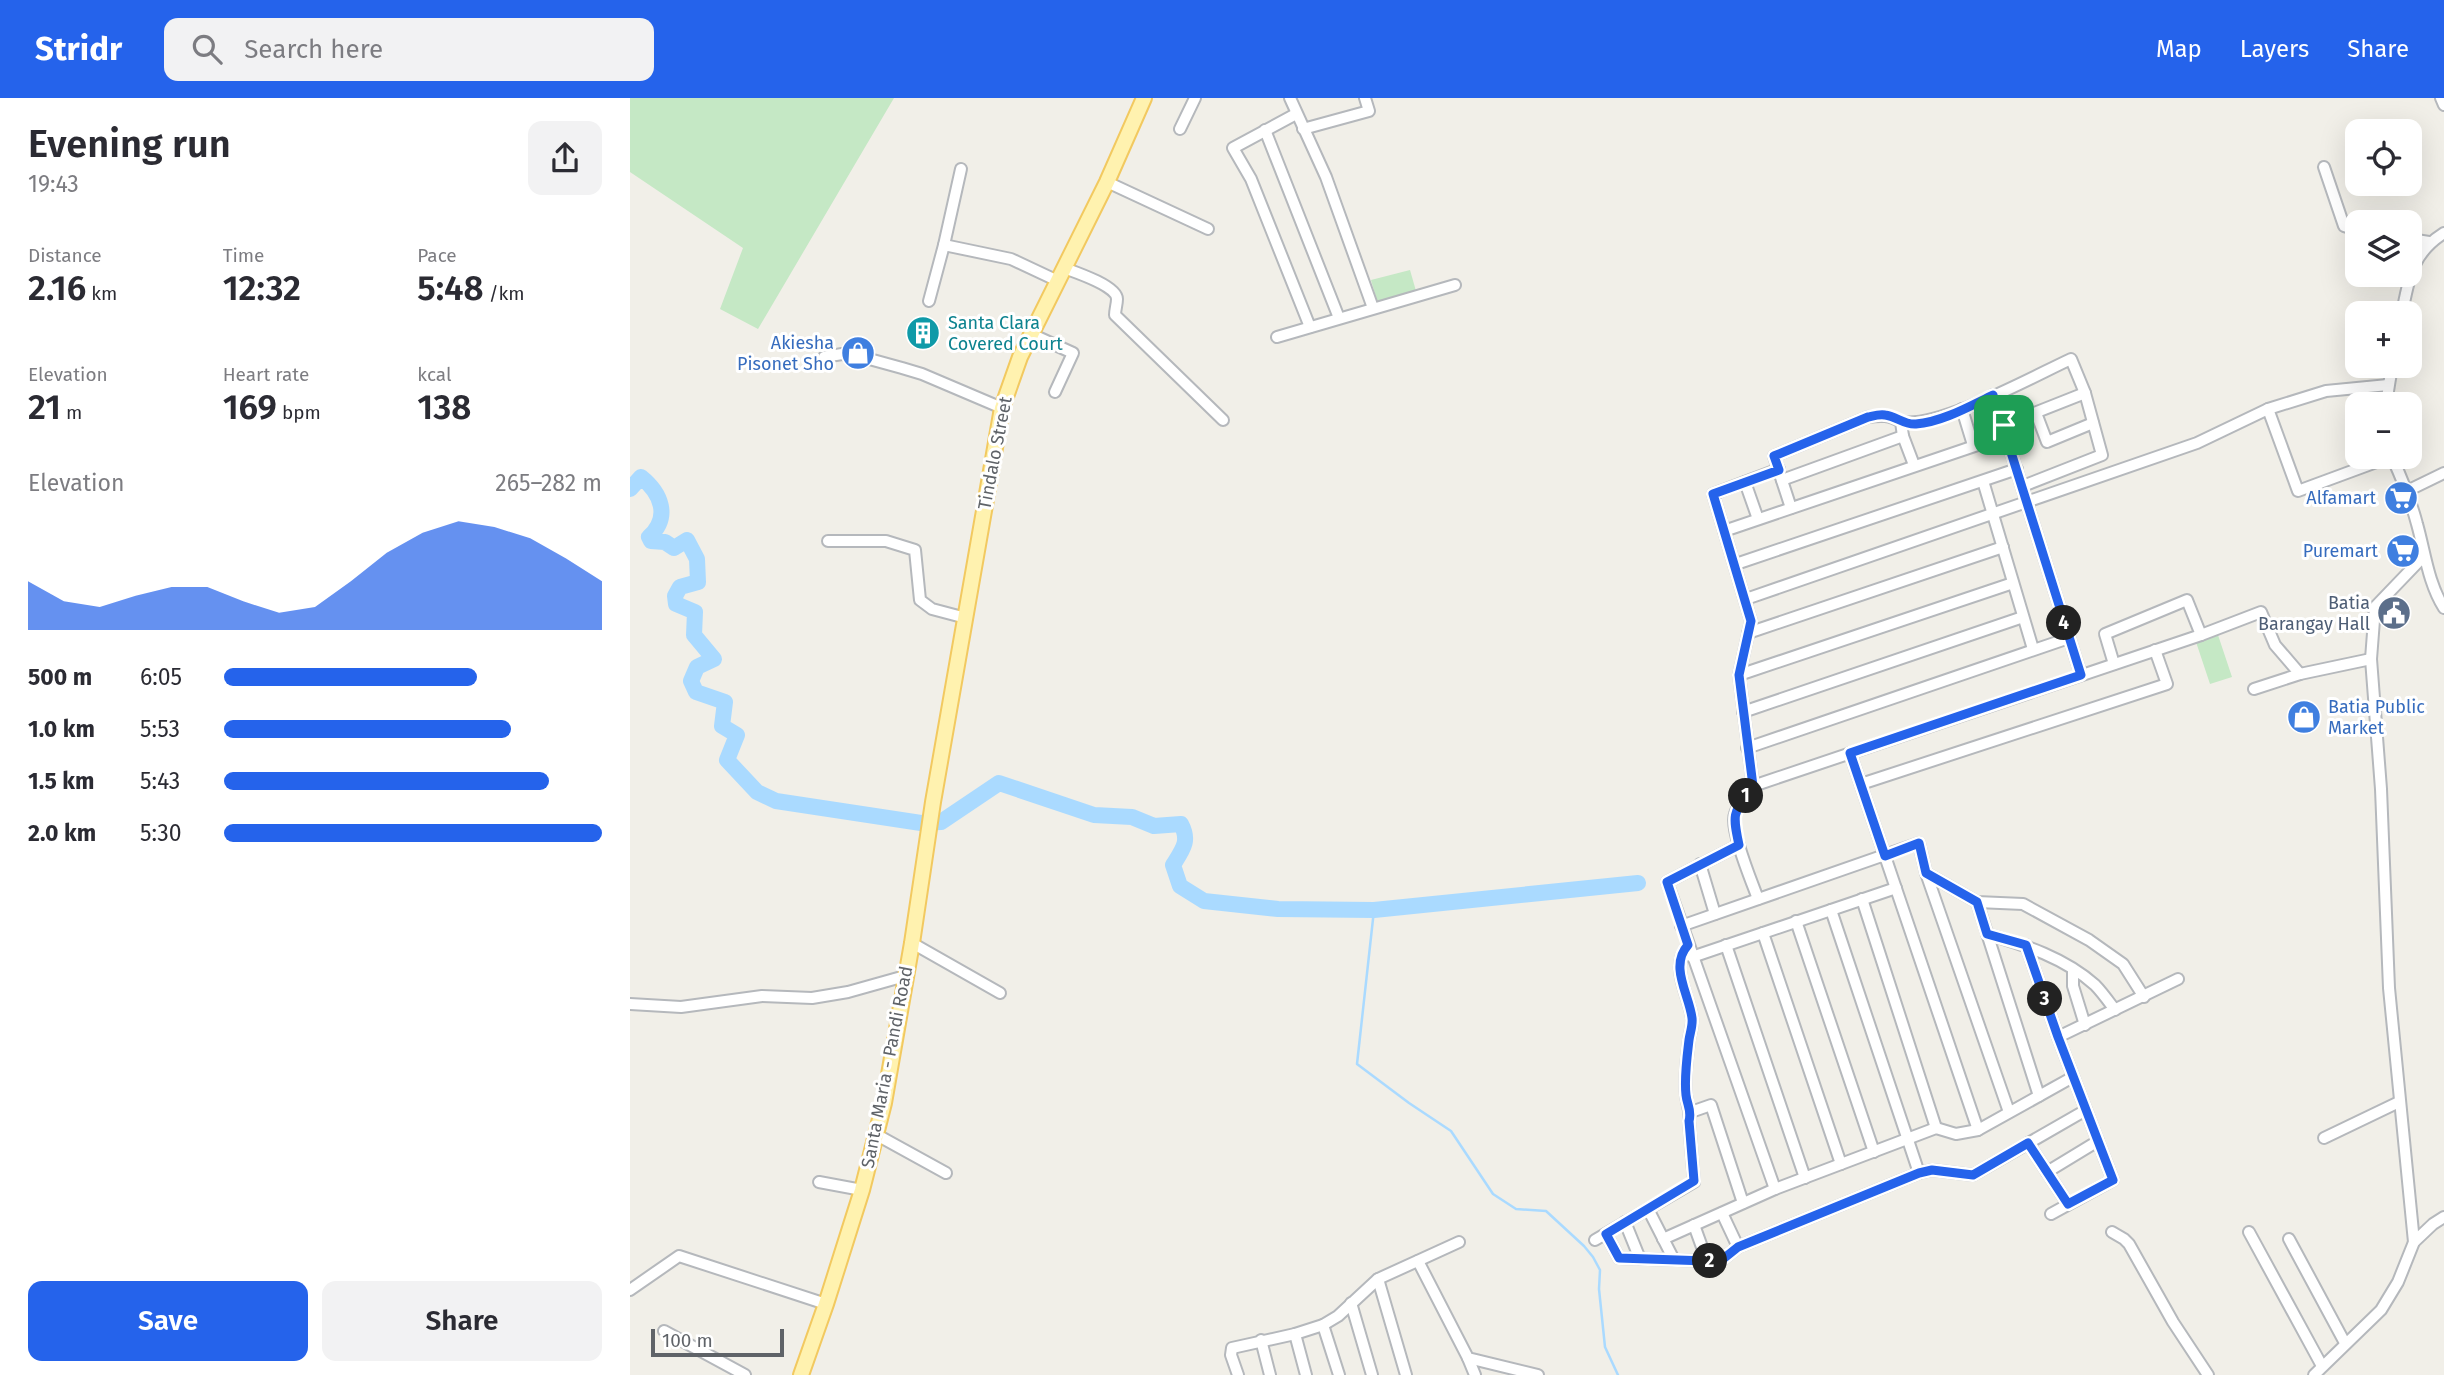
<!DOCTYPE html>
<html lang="en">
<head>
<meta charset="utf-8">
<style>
  :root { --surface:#fff; --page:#f2f2f3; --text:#2b2b33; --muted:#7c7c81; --accent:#2563eb }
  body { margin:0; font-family:"Fira Sans",sans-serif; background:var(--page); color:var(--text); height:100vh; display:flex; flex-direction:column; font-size:26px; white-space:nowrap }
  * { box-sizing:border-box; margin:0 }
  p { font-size:23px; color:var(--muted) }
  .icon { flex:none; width:38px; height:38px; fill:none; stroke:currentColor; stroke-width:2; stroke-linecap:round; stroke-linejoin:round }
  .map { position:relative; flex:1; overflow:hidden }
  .drawer { display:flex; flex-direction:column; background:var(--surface); width:630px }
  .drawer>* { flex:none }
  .fabs { position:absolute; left:1715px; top:21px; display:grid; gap:14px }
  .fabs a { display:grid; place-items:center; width:77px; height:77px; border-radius:14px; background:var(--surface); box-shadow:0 7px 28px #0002; font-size:35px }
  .scale { position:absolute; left:21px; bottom:18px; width:133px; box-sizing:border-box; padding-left:7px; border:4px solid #5f6368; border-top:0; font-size:19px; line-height:24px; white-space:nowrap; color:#5f6368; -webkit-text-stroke:5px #fff; paint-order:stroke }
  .pin { position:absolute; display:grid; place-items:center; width:60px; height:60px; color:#fff; margin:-30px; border-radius:14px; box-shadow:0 4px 10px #0006 }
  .km { position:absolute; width:35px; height:35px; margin:-18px; border-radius:50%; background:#222; color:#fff; font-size:19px; line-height:35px; text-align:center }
  .round { display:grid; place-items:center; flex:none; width:74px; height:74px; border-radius:14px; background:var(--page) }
  .headline { display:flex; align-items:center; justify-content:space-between; height:119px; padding:0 28px }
  h1 { font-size:38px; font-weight:600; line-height:52px }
  .metrics { display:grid; grid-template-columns:repeat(3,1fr); gap:10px; height:119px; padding:7px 28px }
  .metrics div { display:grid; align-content:center }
  .metrics b { font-size:35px; font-weight:600 }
  .metrics small { font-size:19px; font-weight:400 }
  .metrics p { font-size:19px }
  .chart { height:196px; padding:14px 28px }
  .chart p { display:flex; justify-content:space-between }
  .chart svg { width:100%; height:126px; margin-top:7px; fill:var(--accent); opacity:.7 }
  .button { display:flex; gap:14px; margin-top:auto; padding:14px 28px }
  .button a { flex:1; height:80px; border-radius:14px; background:var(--accent); color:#fff; font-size:28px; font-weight:600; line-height:80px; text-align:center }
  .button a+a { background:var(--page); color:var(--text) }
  ul { padding:0 28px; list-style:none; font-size:23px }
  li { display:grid; grid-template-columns:112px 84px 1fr; align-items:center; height:52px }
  li i { height:18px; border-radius:9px; background:var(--accent) }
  header { display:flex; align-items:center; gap:42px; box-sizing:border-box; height:98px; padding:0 35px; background:var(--accent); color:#fff }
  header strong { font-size:33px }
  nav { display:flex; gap:38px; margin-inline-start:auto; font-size:24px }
  .search { width:490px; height:63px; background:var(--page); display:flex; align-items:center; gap:18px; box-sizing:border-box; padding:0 24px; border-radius:14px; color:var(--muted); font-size:26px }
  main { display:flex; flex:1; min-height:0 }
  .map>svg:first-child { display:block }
</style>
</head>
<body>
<header>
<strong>Stridr</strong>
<div class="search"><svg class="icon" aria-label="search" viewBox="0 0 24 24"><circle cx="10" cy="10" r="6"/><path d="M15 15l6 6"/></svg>Search here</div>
<nav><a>Map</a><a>Layers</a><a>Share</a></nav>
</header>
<main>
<section class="drawer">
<div class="headline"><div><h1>Evening run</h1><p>19:43</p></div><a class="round"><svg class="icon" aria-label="share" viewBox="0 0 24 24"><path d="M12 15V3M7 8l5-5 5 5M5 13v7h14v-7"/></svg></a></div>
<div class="metrics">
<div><p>Distance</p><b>2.16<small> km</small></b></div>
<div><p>Time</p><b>12:32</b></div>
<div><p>Pace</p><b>5:48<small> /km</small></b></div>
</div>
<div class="metrics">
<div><p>Elevation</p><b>21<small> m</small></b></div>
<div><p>Heart rate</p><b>169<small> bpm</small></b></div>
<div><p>kcal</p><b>138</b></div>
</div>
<div class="chart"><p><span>Elevation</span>265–282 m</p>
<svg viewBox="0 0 160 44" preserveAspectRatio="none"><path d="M0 44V27L10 34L20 36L30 32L40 29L50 29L60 34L70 38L80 36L90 27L100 17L110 10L120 6L130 8L140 12L150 19L160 27V44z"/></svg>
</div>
<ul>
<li><b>500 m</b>6:05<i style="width:67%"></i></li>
<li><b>1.0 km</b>5:53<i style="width:76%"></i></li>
<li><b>1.5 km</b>5:43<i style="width:86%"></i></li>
<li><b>2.0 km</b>5:30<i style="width:100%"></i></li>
</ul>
<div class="button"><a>Save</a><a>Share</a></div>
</section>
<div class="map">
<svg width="1814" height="1277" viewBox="0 0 1814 1277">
  <rect width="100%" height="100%" fill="#f1efe8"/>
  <g fill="#c5e8c5">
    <polygon points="0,0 264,0 128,231 90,211 113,150 0,74"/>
    <polygon points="780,172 786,193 747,203 741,182"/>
    <polygon points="1588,537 1602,579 1580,586 1566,544"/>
  </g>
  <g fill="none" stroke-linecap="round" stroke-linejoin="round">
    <polyline stroke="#aadaff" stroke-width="2.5" points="744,812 727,966 779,1005 821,1033 863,1096 886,1111 916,1113 954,1148 963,1159 970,1172 969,1191 975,1249 988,1277"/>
    <path stroke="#aadaff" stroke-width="16" d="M0 391 11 379C31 395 41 419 19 439L21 443 35 444 44 450 57 442 67 461 68 484 50 489 45 498 46 506 65 514 64 537 84 561 67 569 61 583 66 594 95 604 92 628 107 637 97 662 127 694 146 703 291 725 311 724 369 685 464 717 502 719 524 728 551 726C560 743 553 751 543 767L550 788 574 803 648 811 744 812 1008 785"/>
    <g stroke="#b5b8bc" stroke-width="14">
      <g id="minor">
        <polyline points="660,0 696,79 743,210"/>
        <polyline points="1811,0 1814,7"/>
        <polyline points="666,16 603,50 621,81 680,229"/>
        <polyline points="550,31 565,0"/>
        <polyline points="673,31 739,13 735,0"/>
        <polyline points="635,32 709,220"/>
        <polyline points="1694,69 1714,128 1727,132"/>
        <polyline points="477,84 578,131"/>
        <polyline points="1780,141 1799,144"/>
        <polyline points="314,147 331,71"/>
        <path d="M434 170C445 174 487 188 487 201 487 206 485 212 485 217L593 322"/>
        <polyline points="299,203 314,147 381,161 428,183"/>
        <path d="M1772 215C1779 180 1782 155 1814 135"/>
        <polyline points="401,236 443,255 425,294"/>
        <polyline points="647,239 825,187"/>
        <polyline points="194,259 212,256 232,259 272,270 292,276 372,310"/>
        <polyline points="1363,297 1451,577"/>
        <polyline points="1756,306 1762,268"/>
        <polyline points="1332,311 1343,347"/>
        <polyline points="1638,311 1668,393 1760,359"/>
        <polyline points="1406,315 1417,344 1463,325"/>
        <path d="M1271 324C1310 330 1402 279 1441 261L1455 295 1472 357 1393 388"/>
        <polyline points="1374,327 1455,295"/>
        <path d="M1762 359C1772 381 1781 403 1787 426 1795 454 1798 485 1814 510"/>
        <polyline points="1152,382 1273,338"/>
        <polyline points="1353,383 1403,551"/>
        <polyline points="1115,384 1128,421"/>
        <polyline points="1777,393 1814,375"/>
        <path d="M1161 410 1144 358 1238 319C1252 317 1259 317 1271 324L1273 338 1284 367"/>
        <polyline points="1094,433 1377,337"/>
        <polyline points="198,443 256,443 285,452 290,502 302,511 336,520"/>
        <polyline points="1106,466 1387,371"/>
        <polyline points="1116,501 1567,345 1638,311 1696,293 1758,287"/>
        <polyline points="1118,535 1373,449"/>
        <polyline points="1484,566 1475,536 1557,502 1571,537"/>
        <polyline points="1109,577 1383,485"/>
        <polyline points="1624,591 1670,576 1741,561"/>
        <polyline points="1113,614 1393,519"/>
        <polyline points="1117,650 1439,540"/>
        <polyline points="1220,655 1348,1032"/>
        <polyline points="1231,686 1537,586 1525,552"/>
        <polyline points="1123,688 1109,577 1121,523 1083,396 1149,371"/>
        <polyline points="1109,747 1037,784 1145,1091"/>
        <polyline points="1070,766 1085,816"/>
        <polyline points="1296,775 1379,1014"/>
        <path d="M1128 801C1122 784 1099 730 1105 716 1108 706 1117 697 1123 688L1571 537 1631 514 1645 547 1670 576"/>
        <polyline points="1232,801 1306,1030"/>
        <polyline points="1347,804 1409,998"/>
        <polyline points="1201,812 1289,1075"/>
        <polyline points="1166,823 1244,1054"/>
        <polyline points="1051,828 1289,745 1296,775 1347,804 1393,806 1459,842 1493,866 1514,899"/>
        <polyline points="1133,835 1211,1066"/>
        <path d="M1357 836C1395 847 1435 860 1465 887 1472 894 1479 904 1485 912"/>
        <polyline points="282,845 370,895"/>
        <polyline points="1096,847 1175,1080"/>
        <polyline points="1396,847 1428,939 1483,1082 1421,1116"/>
        <polyline points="1062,859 1266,790"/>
        <polyline points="1443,872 1443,888 1455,927"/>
        <polyline points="0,906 51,909 132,898 182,900 218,894 275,878"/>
        <polyline points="1428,939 1548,881"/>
        <polyline points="1061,1014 1081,1007 1113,1105"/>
        <polyline points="247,1037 316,1075"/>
        <polyline points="1694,1040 1769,1004"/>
        <polyline points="1398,1045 1438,1106"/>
        <polyline points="1417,1074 1468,1043"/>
        <polyline points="189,1084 232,1092"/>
        <polyline points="1018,1111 1044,1162"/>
        <polyline points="1092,1115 1108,1149"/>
        <polyline points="995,1124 1010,1161"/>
        <polyline points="1064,1127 1077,1163"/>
        <polyline points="1482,1134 1494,1141 1499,1146 1543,1224 1578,1277"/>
        <polyline points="1619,1134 1692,1268"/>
        <polyline points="976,1136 989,1160 1077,1163 1093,1161 1108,1149 1289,1075 1302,1072 1343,1077 1456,1012"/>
        <polyline points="1033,1141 1145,1091 1306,1030 1326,1036 1348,1032 1443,979"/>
        <polyline points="1659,1141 1715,1245"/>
        <path d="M965 1142 1064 1084 1059 1023C1061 1012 1057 1007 1056 997 1054 980 1057 959 1059 942 1060 935 1063 927 1062 920 1059 896 1039 869 1058 847"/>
        <polyline points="1784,1144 1759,890 1751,691 1741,561 1745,509 1793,459"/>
        <polyline points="788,1163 838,1260 908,1277"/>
        <polyline points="748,1181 776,1277"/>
        <polyline points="0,1192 49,1158 196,1206"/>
        <polyline points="721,1205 742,1277"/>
        <polyline points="693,1227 709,1277"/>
        <polyline points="34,1233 115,1277"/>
        <polyline points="665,1236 676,1277"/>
        <polyline points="631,1242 640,1277"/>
        <polyline points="838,1260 845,1277"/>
        <polyline points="608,1277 601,1257 602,1250 665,1236 693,1227 708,1218 748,1181 829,1144"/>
        <polyline points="1684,1277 1751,1212 1768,1184 1784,1144 1803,1126 1814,1119"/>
      </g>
    </g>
    <g stroke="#f2c960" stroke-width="18">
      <polyline id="major" points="171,1277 196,1206 232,1092 254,1005 282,845 303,704 372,310 390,259 477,84 514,0"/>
    </g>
    <use href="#minor" stroke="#fff" stroke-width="10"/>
    <use href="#major" stroke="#fff2af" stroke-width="14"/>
  </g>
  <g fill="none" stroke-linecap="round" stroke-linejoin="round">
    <g stroke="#fff" stroke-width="14">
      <path id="route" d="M1363 297 1451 577 1220 655 1255 758 1289 745 1296 775 1347 804 1357 836 1396 847 1428 939 1483 1082 1438 1106 1398 1045 1343 1077 1302 1072 1289 1075 1108 1149 1093 1161 1077 1163 989 1160 976 1136 1064 1083 1059 1023C1062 1012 1057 1007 1056 997 1054 980 1057 959 1059 942 1060 935 1063 927 1062 920 1059 896 1039 868 1058 847L1037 784 1109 747C1102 714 1103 716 1123 688L1109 577 1121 523 1083 396 1149 372 1144 358 1238 319C1243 318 1249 316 1255 317 1266 318 1274 327 1286 326 1312 324 1340 308 1363 297Z"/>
    </g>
    <use href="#route" stroke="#2563eb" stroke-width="9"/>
  </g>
  <defs>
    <g id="building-disc" transform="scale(1.75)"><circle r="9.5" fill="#0f9aa8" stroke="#fff"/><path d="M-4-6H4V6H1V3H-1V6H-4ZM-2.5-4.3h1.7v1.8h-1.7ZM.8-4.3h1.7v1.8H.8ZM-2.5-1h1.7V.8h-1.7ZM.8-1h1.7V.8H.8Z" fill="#fff"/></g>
    <g id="shop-disc" transform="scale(1.75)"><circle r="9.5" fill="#3f7fe0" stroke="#fff"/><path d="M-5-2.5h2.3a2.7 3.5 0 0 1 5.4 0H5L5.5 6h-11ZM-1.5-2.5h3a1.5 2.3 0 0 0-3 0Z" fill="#fff"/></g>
    <g id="supermarket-disc" transform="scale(1.75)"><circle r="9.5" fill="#3f7fe0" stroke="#fff"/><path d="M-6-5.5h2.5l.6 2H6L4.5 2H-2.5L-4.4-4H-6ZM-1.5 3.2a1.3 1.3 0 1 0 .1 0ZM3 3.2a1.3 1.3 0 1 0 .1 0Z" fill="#fff"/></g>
    <g id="civic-disc" transform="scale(1.75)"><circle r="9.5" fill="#5c6f8a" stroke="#fff"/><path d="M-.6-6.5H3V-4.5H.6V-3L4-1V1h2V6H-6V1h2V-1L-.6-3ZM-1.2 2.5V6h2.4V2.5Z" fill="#fff"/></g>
  </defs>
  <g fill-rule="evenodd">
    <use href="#building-disc" x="293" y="235"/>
    <use href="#shop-disc" x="228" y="255"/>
    <use href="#supermarket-disc" x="1771" y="400"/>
    <use href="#supermarket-disc" x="1773" y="453"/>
    <use href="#civic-disc" x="1764" y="515"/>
    <use href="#shop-disc" x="1674" y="619"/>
  </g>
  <g text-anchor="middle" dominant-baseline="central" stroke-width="6" stroke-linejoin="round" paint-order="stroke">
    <g font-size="18" fill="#0d838f" stroke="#fff" text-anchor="start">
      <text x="318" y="225">Santa Clara<tspan x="318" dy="21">Covered Court</tspan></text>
    </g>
    <g font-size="18" fill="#366cbe" stroke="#fff" text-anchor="end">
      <text x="204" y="245">Akiesha<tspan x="204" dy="21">Pisonet Sho</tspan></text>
      <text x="1746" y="400">Alfamart</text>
      <text x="1748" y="453">Puremart</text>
      <text x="1698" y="609" text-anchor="start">Batia Public<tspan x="1698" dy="21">Market</tspan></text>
    </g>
    <g font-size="18" fill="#5f6368" stroke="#fff">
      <text transform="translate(365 355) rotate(-79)">Tindalo Street</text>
      <text transform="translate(257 969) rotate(-79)">Santa Maria - Pandi Road</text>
    </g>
    <g font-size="18" fill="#4e5e75" stroke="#fff" text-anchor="end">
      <text x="1740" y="505">Batia<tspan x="1740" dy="21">Barangay Hall</tspan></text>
    </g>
  </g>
</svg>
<div class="fabs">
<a><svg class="icon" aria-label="locate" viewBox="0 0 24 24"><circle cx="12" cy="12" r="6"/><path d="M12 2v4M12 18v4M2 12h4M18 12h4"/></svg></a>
<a><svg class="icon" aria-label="layers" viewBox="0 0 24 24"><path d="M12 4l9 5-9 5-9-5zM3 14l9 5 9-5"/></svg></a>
<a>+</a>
<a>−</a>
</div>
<div class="scale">100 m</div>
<div class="pin" style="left:1374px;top:327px;background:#1e9e55"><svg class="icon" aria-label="arrive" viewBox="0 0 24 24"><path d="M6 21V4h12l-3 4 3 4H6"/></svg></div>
<b class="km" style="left:1116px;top:698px">1</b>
<b class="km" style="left:1080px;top:1163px">2</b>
<b class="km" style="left:1415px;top:901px">3</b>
<b class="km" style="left:1434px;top:525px">4</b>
</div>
</main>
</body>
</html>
